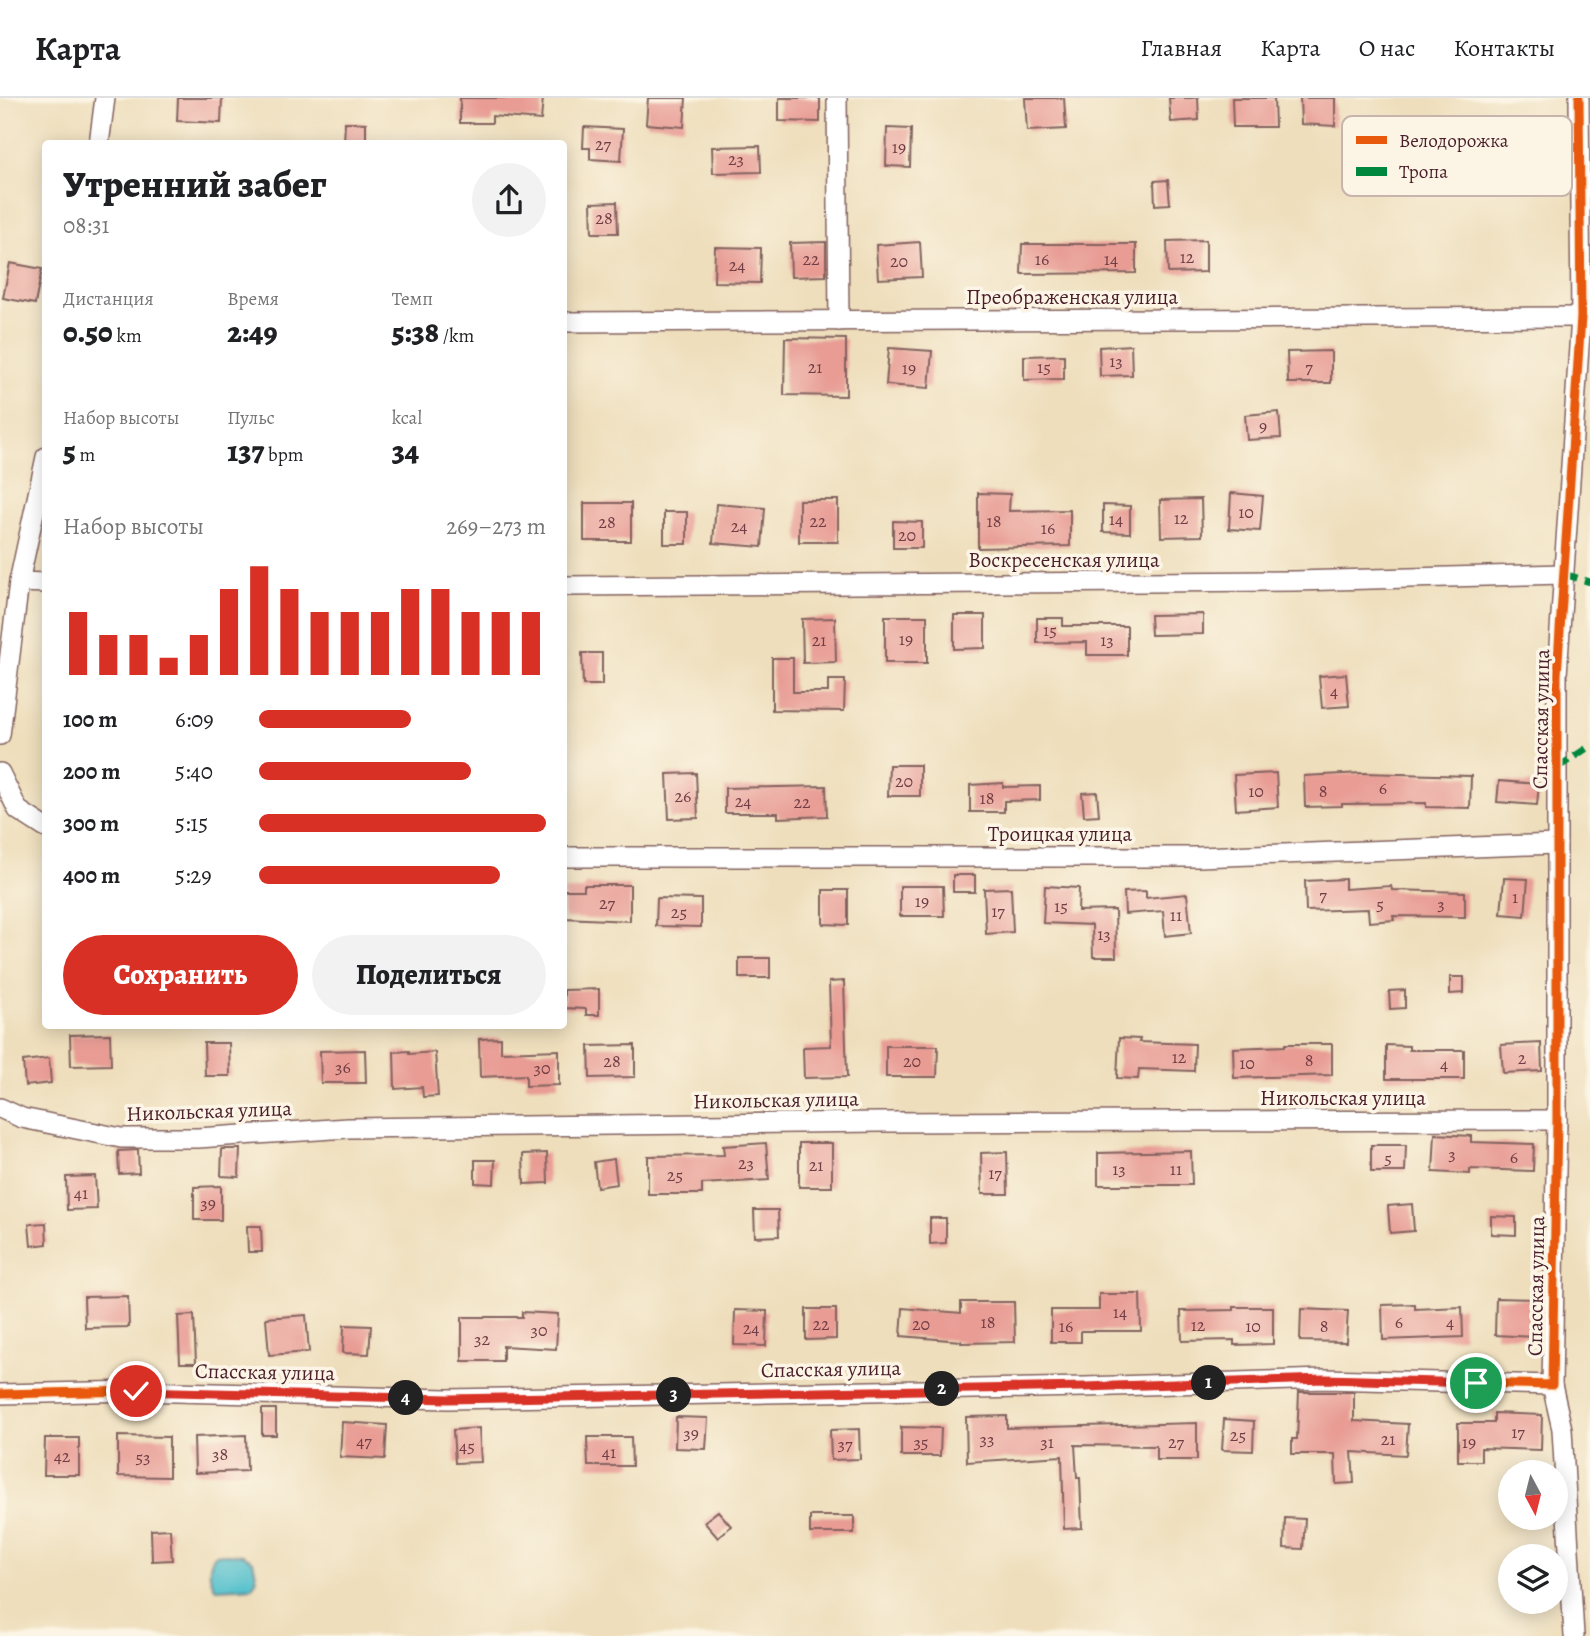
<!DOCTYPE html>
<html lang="ru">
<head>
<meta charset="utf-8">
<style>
  :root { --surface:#fff; --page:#f2f2f2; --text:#202124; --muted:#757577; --line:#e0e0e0; --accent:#d93025 }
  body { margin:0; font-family:Alegreya,serif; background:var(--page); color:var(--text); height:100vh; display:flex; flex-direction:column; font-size:26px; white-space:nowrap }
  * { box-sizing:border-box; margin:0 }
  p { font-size:23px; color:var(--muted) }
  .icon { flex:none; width:38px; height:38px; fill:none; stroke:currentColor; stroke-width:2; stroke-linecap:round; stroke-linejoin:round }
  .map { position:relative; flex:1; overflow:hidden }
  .details { position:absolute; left:42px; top:42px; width:525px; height:889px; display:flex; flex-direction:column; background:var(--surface); border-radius:7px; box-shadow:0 4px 18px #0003 }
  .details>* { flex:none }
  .needle { width:46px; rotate:173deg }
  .tools { position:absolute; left:1498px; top:1362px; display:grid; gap:14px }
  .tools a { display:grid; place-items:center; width:70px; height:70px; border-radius:50%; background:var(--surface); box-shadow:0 4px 18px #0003; font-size:35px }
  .pin { position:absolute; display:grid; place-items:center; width:60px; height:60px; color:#fff; margin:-30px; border:4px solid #fff; border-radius:50%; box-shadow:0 2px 7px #0007 }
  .km { position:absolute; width:35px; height:35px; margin:-18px; border-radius:50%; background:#222; color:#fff; font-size:19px; line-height:35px; text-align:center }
  .round { display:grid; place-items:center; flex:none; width:74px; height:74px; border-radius:37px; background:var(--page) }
  .head { display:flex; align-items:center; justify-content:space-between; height:119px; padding:0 21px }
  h1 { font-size:38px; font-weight:800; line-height:52px }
  .figures { display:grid; grid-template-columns:repeat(3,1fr); gap:10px; height:119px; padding:7px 21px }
  .figures div { display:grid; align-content:center }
  .figures b { font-size:30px; font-weight:800 }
  .figures small { font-size:19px; font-weight:400 }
  .figures p { font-size:19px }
  .chart { height:196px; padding:14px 21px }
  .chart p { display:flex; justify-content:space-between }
  .chart svg { width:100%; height:126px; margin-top:7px; stroke:var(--accent); stroke-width:6 }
  .primary-button { display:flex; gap:14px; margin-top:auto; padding:14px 21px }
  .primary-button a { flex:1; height:80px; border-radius:42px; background:var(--accent); color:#fff; font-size:28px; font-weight:800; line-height:80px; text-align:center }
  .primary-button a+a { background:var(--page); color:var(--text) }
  ul { padding:0 21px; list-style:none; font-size:23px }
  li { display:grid; grid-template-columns:112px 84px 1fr; align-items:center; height:52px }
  li i { height:18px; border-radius:9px; background:var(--accent) }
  header { display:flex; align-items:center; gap:42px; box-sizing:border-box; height:98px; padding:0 35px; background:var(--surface); border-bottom:2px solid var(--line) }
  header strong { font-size:33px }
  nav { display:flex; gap:38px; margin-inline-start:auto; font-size:24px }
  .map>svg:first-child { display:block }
</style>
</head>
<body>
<header>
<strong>Карта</strong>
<nav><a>Главная</a><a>Карта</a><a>О нас</a><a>Контакты</a></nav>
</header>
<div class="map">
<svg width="1590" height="1538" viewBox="0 0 1590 1538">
  <rect width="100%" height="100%" fill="#fcf5e5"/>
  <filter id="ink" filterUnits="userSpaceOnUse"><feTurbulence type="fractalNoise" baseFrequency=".0143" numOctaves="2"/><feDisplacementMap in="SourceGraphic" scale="14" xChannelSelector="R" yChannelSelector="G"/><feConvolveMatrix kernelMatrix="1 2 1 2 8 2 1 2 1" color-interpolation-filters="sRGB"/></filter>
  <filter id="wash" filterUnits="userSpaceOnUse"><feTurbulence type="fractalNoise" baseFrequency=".00686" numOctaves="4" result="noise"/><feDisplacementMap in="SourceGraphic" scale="28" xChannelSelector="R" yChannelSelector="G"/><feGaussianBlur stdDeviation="1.57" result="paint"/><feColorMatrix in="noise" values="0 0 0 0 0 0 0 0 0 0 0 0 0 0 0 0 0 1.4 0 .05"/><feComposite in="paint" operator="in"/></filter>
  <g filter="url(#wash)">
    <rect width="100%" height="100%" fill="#eedebc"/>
    <path fill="#53c0cc" stroke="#4e707c" stroke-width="2" d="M227 1456 243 1457 253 1463 257 1481 252 1489 216 1491C208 1479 207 1468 215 1457Z"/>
    <g id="blocks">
      <g fill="#e89c94">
        <polygon points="178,0 222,0 221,25 177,23"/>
        <polygon points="460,0 543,0 541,22 492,18 492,25 460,25"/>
        <polygon points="648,0 686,0 684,29 646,26"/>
        <polygon points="779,0 820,0 820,24 779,23"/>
        <polygon points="1025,0 1064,0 1066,31 1027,33"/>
        <polygon points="1169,0 1198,0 1199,22 1171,24"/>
        <polygon points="1232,0 1274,0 1275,29 1233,29"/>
        <polygon points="1300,0 1335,0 1335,28 1301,26"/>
        <polygon points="345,24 366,25 366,46 344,46"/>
        <polygon points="584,29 623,31 621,63 590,61 590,50 583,50"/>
        <polygon points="887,30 911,31 910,69 886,68"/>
        <polygon points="760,48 761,74 713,75 712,49"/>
        <polygon points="1168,82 1170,106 1155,107 1154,83"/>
        <polygon points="617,104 618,135 592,135 591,105"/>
        <polygon points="1206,142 1206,174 1168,175 1167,143"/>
        <polygon points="826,144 826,178 791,179 790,145"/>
        <polygon points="920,144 922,179 878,181 876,147"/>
        <polygon points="1022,146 1136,146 1136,175 1021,176"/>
        <polygon points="715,149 761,150 760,185 714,184"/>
        <polygon points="10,165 42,171 35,206 3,200"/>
        <polygon points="785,240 846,241 846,298 784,297"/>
        <polygon points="1131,247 1132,277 1100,278 1099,249"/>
        <polygon points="889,250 932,253 929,290 886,287"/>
        <polygon points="1331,253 1331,285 1288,285 1287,254"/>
        <polygon points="1064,257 1064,281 1024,282 1024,258"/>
        <polygon points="1279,314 1281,340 1247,342 1245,317"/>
        <polygon points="978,395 1010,396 1009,413 1070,412 1070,448 978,450"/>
        <polygon points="1231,395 1263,398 1260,433 1229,431"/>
        <polygon points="1201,401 1202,438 1161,439 1160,402"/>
        <rect x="799" y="402" width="39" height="42"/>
        <rect x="584" y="405" width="47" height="38"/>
        <polygon points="716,406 765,410 762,449 713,445"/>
        <polygon points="1103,407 1130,408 1130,435 1103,434"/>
        <rect x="664" y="414" width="23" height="32"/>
        <polygon points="893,423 922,424 922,450 893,450"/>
        <polygon points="1203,516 1203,536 1151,537 1150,517"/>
        <polygon points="954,517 985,517 985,550 954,551"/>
        <rect x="885" y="518" width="42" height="47"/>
        <polygon points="835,520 836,564 803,565 802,521"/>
        <polygon points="1037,520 1063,520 1063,528 1127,528 1127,557 1087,557 1087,544 1037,545"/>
        <polygon points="582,555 602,555 602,587 583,587"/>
        <polygon points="772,560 793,560 793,594 828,594 828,582 845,582 844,613 772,612"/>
        <polygon points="1346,576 1349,608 1322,610 1319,578"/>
        <polygon points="889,667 920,667 920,698 888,698"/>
        <polygon points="696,675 698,720 669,721 667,676"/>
        <polygon points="1276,675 1278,709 1236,712 1234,677"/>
        <polygon points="1363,675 1471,678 1470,710 1426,709 1426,705 1342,706 1342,708 1305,709 1304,678"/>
        <polygon points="1499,683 1539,686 1537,707 1497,704"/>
        <polygon points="1003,685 1003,689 1040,688 1040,702 1004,703 1004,714 970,714 970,687"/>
        <polygon points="826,688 827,718 778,720 778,715 725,715 725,690"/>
        <polygon points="1097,694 1099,717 1084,718 1082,695"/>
        <rect x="953" y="777" width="22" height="17"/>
        <polygon points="1504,780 1528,781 1525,818 1501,816"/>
        <polygon points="1345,781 1345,791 1391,788 1392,792 1465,794 1465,819 1393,818 1394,822 1369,824 1368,811 1306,813 1305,783"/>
        <polygon points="584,787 630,787 630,823 564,820 564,792 584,792"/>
        <polygon points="900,788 943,788 944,818 900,818"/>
        <polygon points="1045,788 1079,790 1078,813 1115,812 1116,859 1093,859 1092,827 1043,825"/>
        <polygon points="1011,790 1013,834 986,836 984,791"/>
        <polygon points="823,792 848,792 848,827 823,826"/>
        <polygon points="1146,793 1146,800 1187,796 1191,835 1165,838 1163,813 1125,816 1124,794"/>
        <polygon points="657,800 701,801 701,829 656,828"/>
        <rect x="739" y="860" width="31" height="20"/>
        <polygon points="1450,879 1464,879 1464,895 1450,896"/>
        <polygon points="844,883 847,979 804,980 803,949 831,948 829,884"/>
        <polygon points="599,891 599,917 586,917 586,911 564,910 564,892"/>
        <polygon points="1405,892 1405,910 1390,911 1389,893"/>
        <polygon points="110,936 111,967 71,968 70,937"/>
        <polygon points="501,940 501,954 559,952 559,987 526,988 526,977 480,979 479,941"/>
        <polygon points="1119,940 1140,941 1139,944 1195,946 1194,973 1139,971 1138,981 1117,980"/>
        <polygon points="204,945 229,945 230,978 205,978"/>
        <polygon points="1541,945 1542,973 1503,975 1501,947"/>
        <polygon points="1285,946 1332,946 1332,977 1234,980 1233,950 1285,948"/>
        <polygon points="635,947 635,979 590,980 589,948"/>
        <polygon points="1386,947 1409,948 1409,952 1464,952 1464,981 1386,981"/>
        <polygon points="886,948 938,948 937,979 886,979"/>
        <polygon points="365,952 366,985 321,985 320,953"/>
        <polygon points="409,953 409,956 435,954 438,998 423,999 422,989 395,991 394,954"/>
        <polygon points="49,960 51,985 25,988 23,963"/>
        <polygon points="1435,1036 1471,1038 1471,1044 1534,1046 1533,1073 1470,1071 1470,1076 1433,1074"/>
        <polygon points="766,1045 769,1082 702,1086 702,1096 648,1096 648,1058 724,1057 723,1048"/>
        <rect x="799" y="1045" width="33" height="44"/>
        <polygon points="1371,1047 1406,1047 1405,1074 1371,1074"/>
        <polygon points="222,1051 240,1051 239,1079 221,1078"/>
        <polygon points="138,1052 139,1075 119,1076 118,1053"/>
        <polygon points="1191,1053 1192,1087 1098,1087 1098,1055"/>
        <polygon points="1007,1054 1008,1096 982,1096 981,1055"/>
        <polygon points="547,1055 548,1085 524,1086 523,1056"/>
        <polygon points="614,1061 617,1086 597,1089 594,1064"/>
        <polygon points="475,1062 495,1062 494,1086 475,1085"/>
        <polygon points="95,1078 97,1111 67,1112 66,1079"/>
        <polygon points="221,1088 221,1122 194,1122 194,1089"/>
        <polygon points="1412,1106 1414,1133 1390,1135 1388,1108"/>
        <polygon points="754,1112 778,1112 779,1138 755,1139"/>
        <polygon points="1491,1118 1516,1119 1516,1137 1491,1136"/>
        <polygon points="930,1120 946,1120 946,1145 930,1146"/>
        <polygon points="46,1125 47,1146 31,1148 29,1126"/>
        <polygon points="247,1128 261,1128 262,1154 248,1154"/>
        <polygon points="1099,1196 1140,1196 1141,1233 1081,1233 1081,1244 1051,1244 1051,1212 1099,1212"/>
        <polygon points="128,1198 129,1229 85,1230 84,1199"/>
        <polygon points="1496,1200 1536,1201 1534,1239 1495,1237"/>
        <polygon points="961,1204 1014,1204 1015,1244 961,1245 961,1243 901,1238 903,1210 961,1215"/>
        <polygon points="1415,1206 1415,1211 1462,1209 1463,1239 1383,1242 1382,1207"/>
        <polygon points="1234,1209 1273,1209 1273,1246 1234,1247 1234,1242 1182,1243 1181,1213 1234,1212"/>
        <polygon points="806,1211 836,1211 836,1241 806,1242"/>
        <polygon points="1301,1211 1348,1213 1346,1244 1300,1243"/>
        <polygon points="735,1212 767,1213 766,1248 734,1247"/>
        <polygon points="522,1214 558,1216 556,1251 503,1248 503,1263 462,1263 462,1219 522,1219"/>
        <polygon points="194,1217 196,1265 180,1265 178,1218"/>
        <polygon points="306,1217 309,1254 269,1257 266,1220"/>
        <polygon points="344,1227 371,1228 369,1256 343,1255"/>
        <polygon points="1299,1294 1354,1294 1354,1323 1408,1326 1406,1357 1352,1354 1354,1385 1336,1386 1335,1356 1292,1356 1292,1341 1297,1341"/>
        <rect x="262" y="1311" width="14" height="26"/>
        <polygon points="1494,1315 1542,1317 1541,1352 1481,1350 1481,1363 1458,1363 1458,1325 1494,1325"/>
        <polygon points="1007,1318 1007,1330 1197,1325 1197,1362 1156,1362 1156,1348 1075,1347 1077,1380 1080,1380 1082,1430 1064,1431 1062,1358 967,1364 966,1319"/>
        <polygon points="676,1319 708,1320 706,1351 675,1350"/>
        <polygon points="1224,1321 1254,1323 1253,1353 1222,1352"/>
        <polygon points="342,1324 387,1327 385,1361 340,1359"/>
        <polygon points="901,1329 941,1330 940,1358 901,1358"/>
        <polygon points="479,1330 481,1364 455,1365 453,1332"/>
        <polygon points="859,1331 860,1361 831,1362 830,1332"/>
        <polygon points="246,1337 247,1373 195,1375 194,1339"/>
        <polygon points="118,1338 169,1339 169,1379 118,1378"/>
        <polygon points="587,1339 631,1339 632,1368 588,1368"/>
        <polygon points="45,1340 79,1340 79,1377 44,1377"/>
        <polygon points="718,1413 731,1428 718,1440 704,1424"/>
        <rect x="810" y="1418" width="44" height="17"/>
        <polygon points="1285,1420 1305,1421 1303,1451 1284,1450"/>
        <polygon points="170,1431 172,1462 152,1463 151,1432"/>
      </g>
    </g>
  </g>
  <g filter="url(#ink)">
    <use href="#blocks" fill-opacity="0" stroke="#83625e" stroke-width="2"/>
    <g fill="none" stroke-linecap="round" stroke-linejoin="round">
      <g stroke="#83625e" stroke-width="22">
        <g id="minor">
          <polyline points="837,0 839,223"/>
          <polyline points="99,46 105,0"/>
          <polyline points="564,224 1581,219"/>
          <polyline points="19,484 46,485"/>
          <polyline points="564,488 1295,483 1564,476"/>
          <polyline points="0,637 19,484 46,359"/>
          <polyline points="0,675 18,712 46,730"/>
          <polyline points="564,759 1198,759 1557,746"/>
          <polyline points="0,1010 22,1020 121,1040 198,1040 348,1030 880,1024 1557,1022"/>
          <polyline points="1552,1287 1562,1331 1574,1538"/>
          <polyline points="0,1296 136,1293 448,1301 1085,1289 1325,1281 1552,1287 1557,1022 1557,577 1581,219 1579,0"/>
        </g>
      </g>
      <use href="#minor" stroke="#fff" stroke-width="19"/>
      <g stroke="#00873e" stroke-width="7" stroke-dasharray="14 7" stroke-linecap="butt">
        <polyline points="1564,476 1590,484"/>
        <polyline points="1557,670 1590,648"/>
      </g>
      <g stroke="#fcf5e5" stroke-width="13">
        <polyline id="cycleway" points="0,1296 136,1293 448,1301 1085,1289 1325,1281 1552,1287 1557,1022 1557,577 1581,219 1579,0"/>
      </g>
      <use href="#cycleway" stroke="#e8590c" stroke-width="9"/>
    </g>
  </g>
  <g fill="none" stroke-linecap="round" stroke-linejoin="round" filter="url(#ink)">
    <g stroke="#fff" stroke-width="14">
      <polyline id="route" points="136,1293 448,1301 1085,1289 1325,1281 1476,1285"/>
    </g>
    <use href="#route" stroke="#d93025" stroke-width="9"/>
  </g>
  <g text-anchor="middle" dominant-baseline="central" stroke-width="7" stroke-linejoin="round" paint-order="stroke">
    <g font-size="18" fill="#723e45">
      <text x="603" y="46">27</text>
      <text x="899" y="49">19</text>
      <text x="736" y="61">23</text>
      <text x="604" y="120">28</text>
      <text x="1187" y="159">12</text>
      <text x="811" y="161">22</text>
      <text x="1042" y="161">16</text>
      <text x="1111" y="161">14</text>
      <text x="899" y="163">20</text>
      <text x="737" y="167">24</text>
      <text x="1116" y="263">13</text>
      <text x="815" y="269">21</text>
      <text x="1044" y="269">15</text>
      <text x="1309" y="269">7</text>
      <text x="909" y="270">19</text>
      <text x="1263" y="328">9</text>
      <text x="1246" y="414">10</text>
      <text x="1181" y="420">12</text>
      <text x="1116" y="421">14</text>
      <text x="818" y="423">22</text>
      <text x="994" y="423">18</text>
      <text x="607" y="424">28</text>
      <text x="739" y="428">24</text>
      <text x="1048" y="430">16</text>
      <text x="907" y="437">20</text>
      <text x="1050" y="532">15</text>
      <text x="906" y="541">19</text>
      <text x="819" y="542">21</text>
      <text x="1107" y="542">13</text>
      <text x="1334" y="593">4</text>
      <text x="904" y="683">20</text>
      <text x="1383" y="690">6</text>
      <text x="1256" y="693">10</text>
      <text x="1323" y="693">8</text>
      <text x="683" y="698">26</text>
      <text x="987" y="700">18</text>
      <text x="743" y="703">24</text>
      <text x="802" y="704">22</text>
      <text x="1323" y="797">7</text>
      <text x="1515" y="799">1</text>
      <text x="922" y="803">19</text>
      <text x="607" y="805">27</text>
      <text x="1380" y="806">5</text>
      <text x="1441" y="806">3</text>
      <text x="1061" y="808">15</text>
      <text x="998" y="813">17</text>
      <text x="679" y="814">25</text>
      <text x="1176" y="817">11</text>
      <text x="1104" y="836">13</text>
      <text x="1179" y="959">12</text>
      <text x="1522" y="960">2</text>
      <text x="1309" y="962">8</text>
      <text x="612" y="963">28</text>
      <text x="912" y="963">20</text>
      <text x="1247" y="965">10</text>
      <text x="1444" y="966">4</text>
      <text x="343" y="969">36</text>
      <text x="542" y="970">30</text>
      <text x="1452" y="1056">3</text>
      <text x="1514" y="1059">6</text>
      <text x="1388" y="1060">5</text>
      <text x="746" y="1065">23</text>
      <text x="816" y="1067">21</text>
      <text x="1119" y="1071">13</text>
      <text x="1176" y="1071">11</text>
      <text x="995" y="1075">17</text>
      <text x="675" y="1077">25</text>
      <text x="81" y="1095">41</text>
      <text x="208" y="1105">39</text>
      <text x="1120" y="1214">14</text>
      <text x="988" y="1224">18</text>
      <text x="1399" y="1224">6</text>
      <text x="1450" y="1224">4</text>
      <text x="821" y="1226">22</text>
      <text x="921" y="1226">20</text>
      <text x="1198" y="1227">12</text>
      <text x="1066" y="1228">16</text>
      <text x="1253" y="1228">10</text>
      <text x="1324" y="1228">8</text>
      <text x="751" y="1230">24</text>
      <text x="539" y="1232">30</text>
      <text x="482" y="1241">32</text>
      <text x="1518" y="1334">17</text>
      <text x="691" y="1335">39</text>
      <text x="1238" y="1337">25</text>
      <text x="987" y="1341">33</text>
      <text x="1388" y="1341">21</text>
      <text x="364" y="1343">47</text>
      <text x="921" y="1344">35</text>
      <text x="1047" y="1344">31</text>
      <text x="1176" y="1344">27</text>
      <text x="1469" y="1344">19</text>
      <text x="845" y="1346">37</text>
      <text x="467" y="1348">45</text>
      <text x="609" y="1354">41</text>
      <text x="220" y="1356">38</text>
      <text x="62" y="1358">42</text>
      <text x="143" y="1359">53</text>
    </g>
    <g font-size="21" fill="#4a1f2b" stroke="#fcf5e5">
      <text x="1072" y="199">Преображенская улица</text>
      <text x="1064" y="462">Воскресенская улица</text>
      <text transform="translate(1541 621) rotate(-89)">Спасская улица</text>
      <text x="1060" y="736">Троицкая улица</text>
      <text x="1343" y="1000">Никольская улица</text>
      <text transform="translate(776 1002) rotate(-1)">Никольская улица</text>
      <text transform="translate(209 1013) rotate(-2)">Никольская улица</text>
      <text transform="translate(1536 1188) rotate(-89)">Спасская улица</text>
      <text transform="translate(831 1271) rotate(-1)">Спасская улица</text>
      <text transform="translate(265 1274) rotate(1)">Спасская улица</text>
    </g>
  </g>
  <rect x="1342" y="18" width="230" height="80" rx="10" fill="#fcf5e5" stroke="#c7b5ad" stroke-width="2"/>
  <rect x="1356" y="38" width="31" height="8" fill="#e8590c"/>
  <rect x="1356" y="69" width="31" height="9" fill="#00873e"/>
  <g font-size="19" fill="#4a1f2b">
    <text x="1399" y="49">Велодорожка</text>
    <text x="1399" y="80">Тропа</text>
  </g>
</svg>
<div class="tools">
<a><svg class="needle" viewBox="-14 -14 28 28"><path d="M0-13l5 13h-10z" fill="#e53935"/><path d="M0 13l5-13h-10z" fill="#757577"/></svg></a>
<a><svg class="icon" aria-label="layers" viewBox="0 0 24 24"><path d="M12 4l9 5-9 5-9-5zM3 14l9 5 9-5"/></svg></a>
</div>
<div class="pin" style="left:1476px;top:1285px;background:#1e9e55"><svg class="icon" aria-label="arrive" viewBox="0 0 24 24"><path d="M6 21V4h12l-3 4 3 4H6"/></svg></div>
<div class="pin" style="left:136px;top:1293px;background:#d93025"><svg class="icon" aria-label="check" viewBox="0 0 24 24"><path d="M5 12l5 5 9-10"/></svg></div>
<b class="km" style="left:1209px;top:1285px">1</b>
<b class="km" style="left:942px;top:1291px">2</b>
<b class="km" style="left:674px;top:1297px">3</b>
<b class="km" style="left:406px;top:1300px">4</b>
<section class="details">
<div class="head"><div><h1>Утренний забег</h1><p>08:31</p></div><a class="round"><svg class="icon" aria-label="share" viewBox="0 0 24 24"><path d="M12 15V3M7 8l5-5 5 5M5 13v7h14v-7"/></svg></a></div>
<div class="figures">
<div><p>Дистанция</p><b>0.50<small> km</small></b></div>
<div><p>Время</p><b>2:49</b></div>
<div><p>Темп</p><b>5:38<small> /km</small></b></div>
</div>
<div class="figures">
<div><p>Набор высоты</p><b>5<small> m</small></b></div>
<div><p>Пульс</p><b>137<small> bpm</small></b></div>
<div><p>kcal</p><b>34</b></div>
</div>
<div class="chart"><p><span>Набор высоты</span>269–273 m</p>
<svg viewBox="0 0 160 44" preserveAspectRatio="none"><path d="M5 44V22M15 44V30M25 44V30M35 44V38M45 44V30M55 44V14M65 44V6M75 44V14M85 44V22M95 44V22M105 44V22M115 44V14M125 44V14M135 44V22M145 44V22M155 44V22"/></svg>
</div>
<ul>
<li><b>100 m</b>6:09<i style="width:53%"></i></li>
<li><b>200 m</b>5:40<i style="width:74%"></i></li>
<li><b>300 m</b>5:15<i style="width:100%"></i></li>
<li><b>400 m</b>5:29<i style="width:84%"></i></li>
</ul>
<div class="primary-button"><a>Сохранить</a><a>Поделиться</a></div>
</section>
</div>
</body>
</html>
